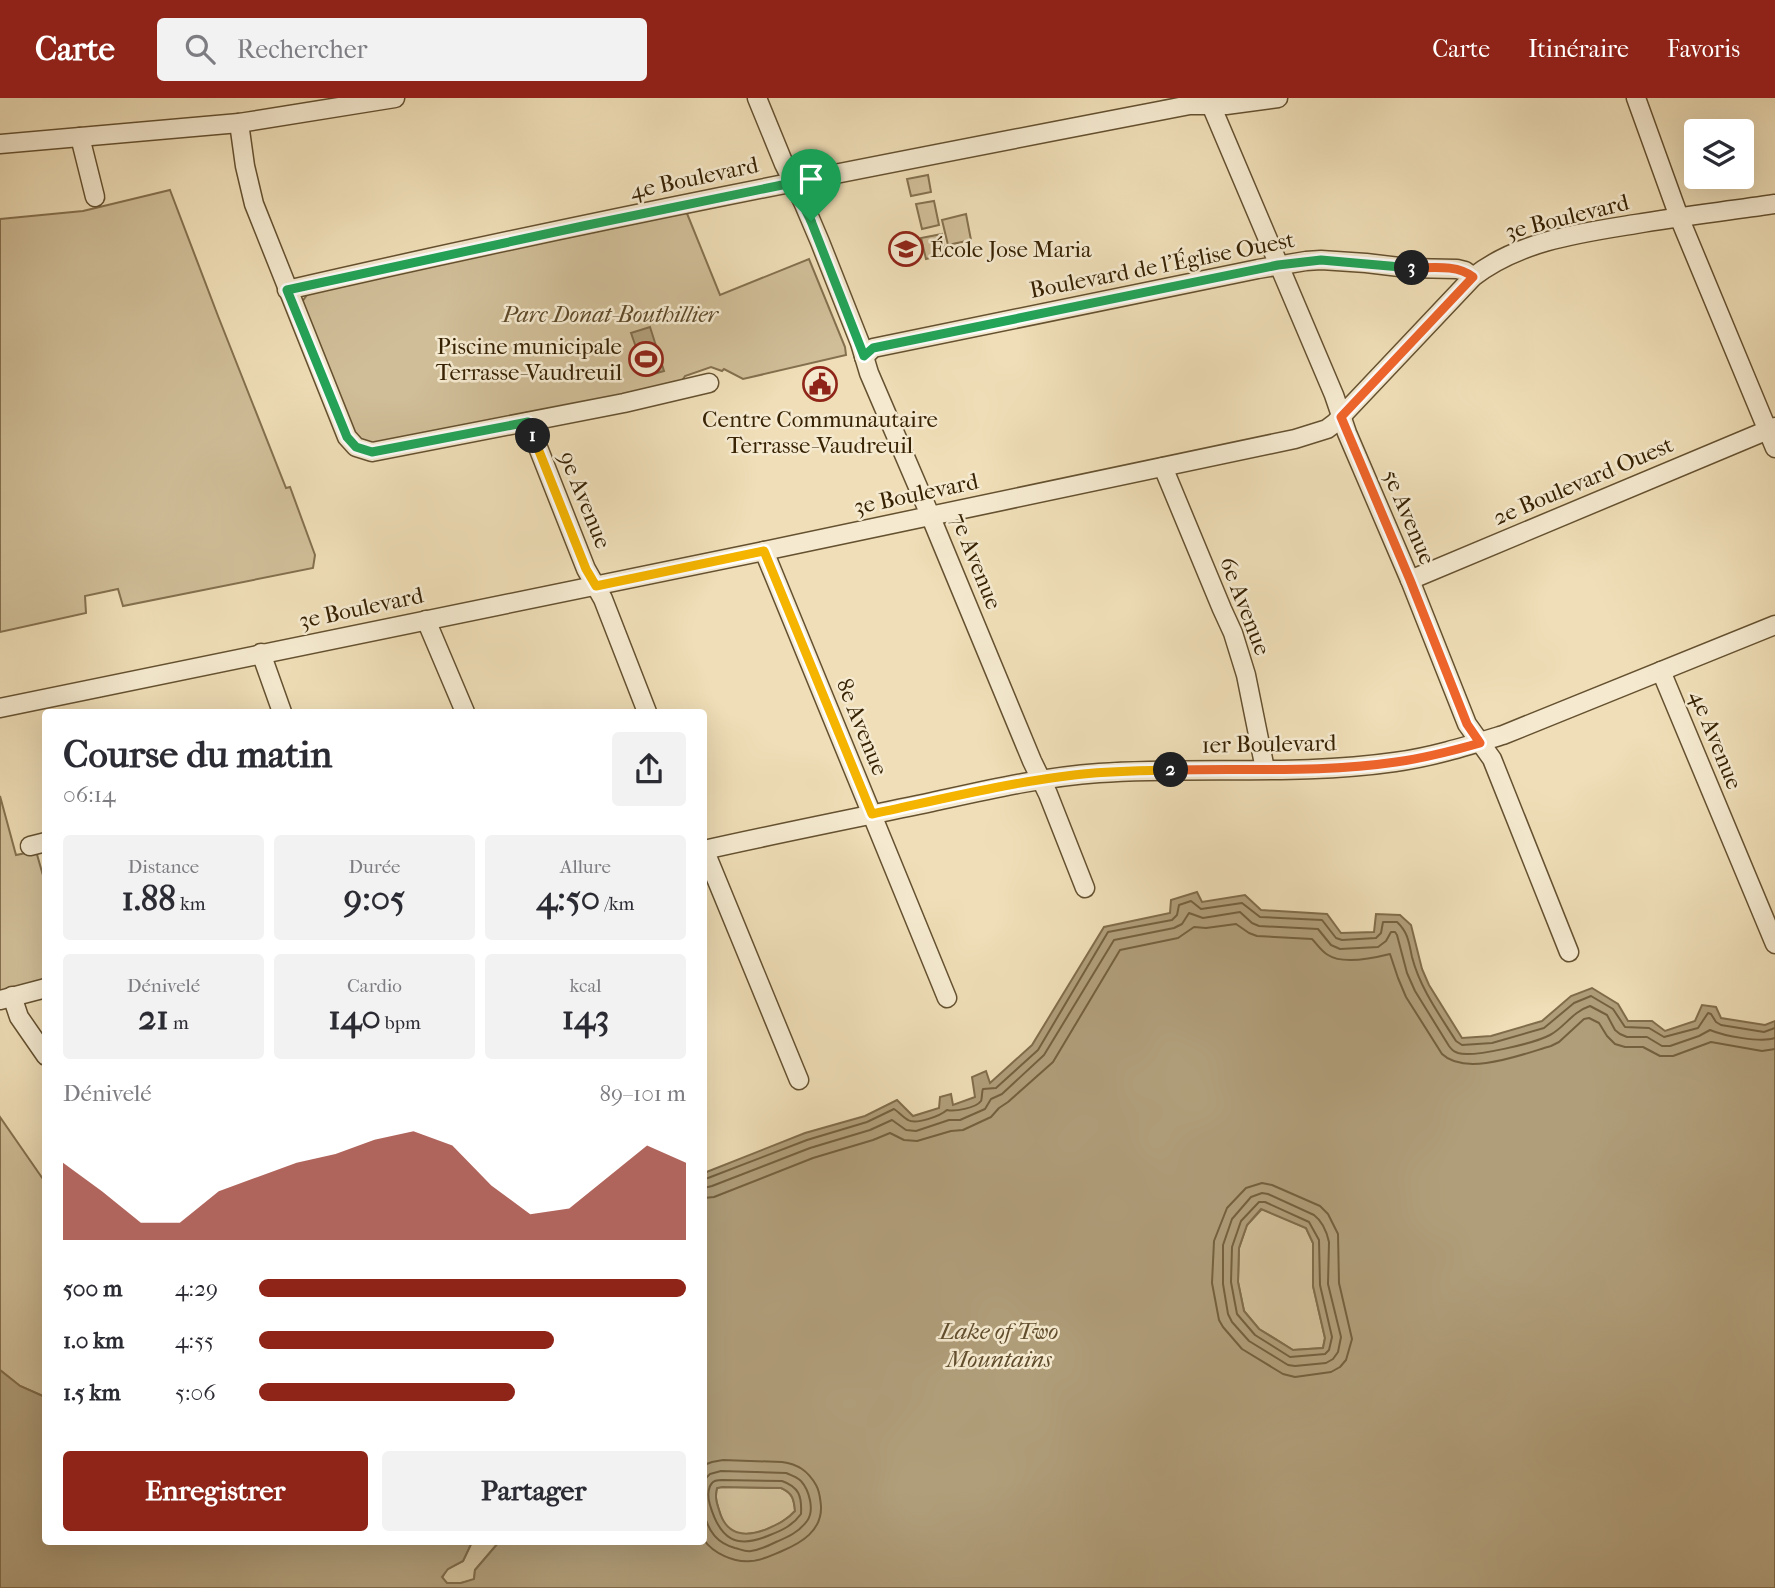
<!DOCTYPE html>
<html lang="fr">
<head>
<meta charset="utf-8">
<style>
  :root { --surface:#fff; --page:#f2f2f3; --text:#2b2b33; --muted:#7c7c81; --accent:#8f2418 }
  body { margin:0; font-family:"IM FELL French Canon",serif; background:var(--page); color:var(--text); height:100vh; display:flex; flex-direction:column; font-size:26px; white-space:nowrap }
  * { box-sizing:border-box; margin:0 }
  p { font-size:23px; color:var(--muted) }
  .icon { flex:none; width:38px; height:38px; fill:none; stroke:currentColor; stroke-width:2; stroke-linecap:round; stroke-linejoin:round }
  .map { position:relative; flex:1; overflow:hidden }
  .panel { position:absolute; left:42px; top:611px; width:665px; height:836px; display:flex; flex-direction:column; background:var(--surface); border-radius:7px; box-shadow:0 7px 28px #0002 }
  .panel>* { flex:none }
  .tools { position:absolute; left:1684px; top:21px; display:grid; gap:14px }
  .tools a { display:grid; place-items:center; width:70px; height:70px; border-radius:7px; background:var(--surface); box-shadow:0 7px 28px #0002; font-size:35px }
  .pin { position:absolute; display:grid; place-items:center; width:60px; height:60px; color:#fff; margin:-72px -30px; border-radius:50% 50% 50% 0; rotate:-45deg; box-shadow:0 0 7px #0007 }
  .pin .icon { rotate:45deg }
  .km { position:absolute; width:35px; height:35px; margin:-18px; border-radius:50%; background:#222; color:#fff; font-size:19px; line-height:35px; text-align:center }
  .round { display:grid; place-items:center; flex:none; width:74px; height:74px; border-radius:7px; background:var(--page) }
  .overview { display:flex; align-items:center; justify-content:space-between; height:119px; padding:0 21px }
  h1 { font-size:38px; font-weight:800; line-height:52px }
  .stats { display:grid; grid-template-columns:repeat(3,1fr); gap:10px; height:119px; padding:7px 21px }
  .stats div { display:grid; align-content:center; border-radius:7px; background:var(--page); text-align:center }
  .stats b { font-size:35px; font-weight:800 }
  .stats small { font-size:19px; font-weight:400 }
  .stats p { font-size:19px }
  .chart { height:196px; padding:14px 21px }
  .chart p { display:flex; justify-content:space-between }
  .chart svg { width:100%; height:126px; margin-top:7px; fill:var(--accent); opacity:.7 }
  .button { display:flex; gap:14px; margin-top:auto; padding:14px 21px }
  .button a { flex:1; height:80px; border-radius:7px; background:var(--accent); color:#fff; font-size:28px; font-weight:800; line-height:80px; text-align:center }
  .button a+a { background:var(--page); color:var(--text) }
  ul { padding:0 21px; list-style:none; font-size:23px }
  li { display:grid; grid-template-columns:112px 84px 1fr; align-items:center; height:52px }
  li i { height:18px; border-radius:9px; background:var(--accent) }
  header { display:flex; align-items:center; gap:42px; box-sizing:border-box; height:98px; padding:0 35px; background:var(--accent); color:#fff }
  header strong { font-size:33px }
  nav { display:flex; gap:38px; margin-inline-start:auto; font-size:24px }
  .search { width:490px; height:63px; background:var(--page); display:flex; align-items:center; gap:18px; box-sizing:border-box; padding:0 24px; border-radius:7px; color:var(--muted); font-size:26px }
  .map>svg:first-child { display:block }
</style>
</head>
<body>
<header>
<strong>Carte</strong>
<div class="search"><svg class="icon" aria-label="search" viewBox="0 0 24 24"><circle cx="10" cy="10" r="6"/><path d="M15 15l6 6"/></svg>Rechercher</div>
<nav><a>Carte</a><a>Itinéraire</a><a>Favoris</a></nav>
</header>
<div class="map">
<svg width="1775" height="1490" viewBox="0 0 1775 1490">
  <rect width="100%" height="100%" fill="#efdeb7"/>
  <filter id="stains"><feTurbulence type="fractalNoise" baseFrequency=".00286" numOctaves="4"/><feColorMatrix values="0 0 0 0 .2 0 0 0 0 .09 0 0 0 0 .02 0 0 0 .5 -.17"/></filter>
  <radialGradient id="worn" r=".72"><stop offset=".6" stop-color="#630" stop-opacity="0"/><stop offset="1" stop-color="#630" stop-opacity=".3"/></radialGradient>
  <g fill="#d0be98" stroke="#84704e" stroke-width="2">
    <polygon points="928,77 931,94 911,98 907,81"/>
    <polygon points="170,92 218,218 286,390 290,389 315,457 313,470 123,508 118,491 85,498 86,515 0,534 0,121 83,113"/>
    <polygon points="934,103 939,127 922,131 916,106"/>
    <polygon points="686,113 720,197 809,161 845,249 846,257 743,281 724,271 722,273 711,269 685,278 680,286 381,348 357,341 302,204 309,194"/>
    <polygon points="966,116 971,142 948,147 942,122"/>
    <polygon points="942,136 946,156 926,161 921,140"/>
    <polygon points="0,698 16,757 36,753 46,788 45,882 0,894"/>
    <polygon points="0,1019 45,1084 45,1299 20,1288 0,1272"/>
    <polygon points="1262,1111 1306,1130 1313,1145 1313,1188 1325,1240 1323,1250 1293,1252 1259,1231 1244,1213 1238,1184 1239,1150 1247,1127"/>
    <path d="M722 1389 781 1390C793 1395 794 1402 795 1413 781 1428 748 1444 729 1431 723 1427 721 1418 719 1412 716 1403 715 1398 717 1390Z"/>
    <polygon points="472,1444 499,1444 475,1472 474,1482 461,1485 446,1485 442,1480 447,1471 463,1463"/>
  </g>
  <g fill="#b09e7a" stroke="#806c4a" stroke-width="2" fill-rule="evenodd">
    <polygon points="650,229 664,273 646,278 631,235"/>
    <path d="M1197 794 1202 804 1245 797 1261 812 1327 816 1341 835 1374 834 1376 816 1400 817 1411 827 1422 871 1429 887 1462 940 1491 938 1542 923 1571 898 1592 890 1618 906 1628 923H1652L1665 933 1695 923 1702 907 1716 909 1721 920 1765 927 1775 923V1490H0V1272L20 1288 45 1299 46 1444H472L463 1463 448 1471 442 1479 447 1485H461L474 1481 475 1472 499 1444H704V1075L805 1035 865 1018 897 1002 913 1018 939 1010 940 999 951 996 953 1007 975 999 972 979 986 973 990 985 1032 947 1104 829 1170 815 1171 802ZM1261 1111 1306 1130 1313 1145V1188L1325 1240 1323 1250 1293 1252 1259 1231 1244 1213 1238 1184 1239 1150 1247 1127ZM722 1389 781 1390C793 1395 794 1402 795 1413 787 1422 778 1426 767 1431 744 1440 726 1437 719 1412 716 1403 715 1398 717 1390Z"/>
  </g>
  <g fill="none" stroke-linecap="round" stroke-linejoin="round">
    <g stroke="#74603e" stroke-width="2">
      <path d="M704 1081 708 1080 807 1042 867 1024 894 1011C899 1014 902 1019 908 1022 916 1027 940 1018 947 1012 954 1014 976 1010 981 1003 982 1001 982 992 983 991L996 990 1038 952 1108 834 1172 822 1177 817 1179 807 1191 803 1201 811 1242 805 1260 819 1322 822 1336 840 1342 842 1376 840 1381 835 1383 824H1397C1408 834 1409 845 1412 859 1420 890 1439 916 1456 943L1462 947 1492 945 1544 930 1574 905 1591 898 1613 911 1625 929 1649 930 1664 939 1698 930 1708 915 1711 916 1716 924 1721 927 1764 934 1775 930"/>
      <polygon points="1262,1085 1272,1087 1320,1108 1328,1116 1338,1136 1339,1185 1352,1241 1346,1262 1340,1269 1331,1274 1295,1279 1283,1276 1242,1251 1223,1229 1219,1222 1212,1185 1214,1143 1227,1110 1246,1090"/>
      <path d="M704 1090 712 1088 810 1050 870 1032 892 1022 906 1032 916 1033 949 1022H960L985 1011 991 1001 1002 996 1044 957 1114 842 1174 830 1182 826 1189 815 1203 820 1240 814 1252 825 1259 828 1318 831 1331 847 1340 851 1378 849 1386 843 1391 834H1395L1397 837 1407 875 1415 893 1449 948C1452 952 1453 953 1458 955 1473 960 1535 945 1550 937 1565 929 1572 914 1590 908L1607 917 1615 932 1620 936 1627 939H1647L1662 948H1670L1699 938 1710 932C1724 938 1761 945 1775 940"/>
      <path d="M1262 1095 1268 1096 1314 1117C1322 1123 1327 1135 1329 1144L1328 1186 1341 1239 1338 1254 1333 1261 1326 1265 1295 1268 1288 1267 1249 1243 1232 1224 1228 1216 1223 1186V1147L1232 1121 1251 1099Z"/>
      <path d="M704 1100 714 1099 813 1060 873 1042 890 1035 904 1042 917 1043 951 1033 963 1032 991 1019 999 1010 1008 1004 1053 964 1120 852 1178 840 1194 829 1206 830 1236 826 1249 835 1257 838 1312 841C1317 846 1321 853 1328 857 1343 867 1374 860 1390 856L1398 880 1406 899 1442 956C1466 979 1523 956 1551 948L1559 944 1584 921 1589 920 1599 925 1607 938 1615 946 1625 949H1643L1660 958H1673L1711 944 1762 953 1775 951"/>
      <polygon points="1259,1104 1265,1104 1309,1124 1319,1142 1320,1187 1332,1239 1329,1252 1325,1256 1290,1259 1255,1237 1237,1216 1231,1184 1232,1149 1241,1123"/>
      <path d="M704 1367 712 1364 723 1362 782 1364C798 1366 808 1373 816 1387 820 1394 820 1400 821 1408 822 1433 801 1445 782 1453 772 1457 761 1463 751 1463 734 1465 713 1455 704 1442"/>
      <path d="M704 1382 710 1376 721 1373 786 1375C791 1377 797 1379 801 1383 809 1392 815 1412 807 1423 799 1434 788 1439 776 1444 768 1448 759 1452 751 1453 745 1454 740 1451 735 1450 717 1445 709 1434 704 1416"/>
      <path d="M722 1382 782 1383C799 1389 802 1398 801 1416 793 1427 783 1432 770 1437 736 1452 720 1441 710 1407 708 1401 707 1391 712 1385 714 1382 718 1382 722 1382Z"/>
    </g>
    <g stroke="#655130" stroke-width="21">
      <g id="minor">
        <polyline points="757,0 784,66 803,104 820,144 860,245 869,275 930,417 1032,663 1048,696 1085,790"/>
        <polyline points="1208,0 1334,297 1347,335 1410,482 1467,626 1492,661 1569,854"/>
        <polyline points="1636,0 1679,119 1775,350"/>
        <polyline points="239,25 245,68 254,106 347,339 356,349 372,354 624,305 709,285"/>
        <polyline points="80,39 95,99"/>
        <polyline points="0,46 239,25 395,0"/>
        <path d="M287 192C586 123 889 65 1190 7H1226L1278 0"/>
        <polyline points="864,259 873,250 1258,171 1306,163 1321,162 1366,165 1408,170 1457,171 1465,173 1473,179"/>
        <polyline points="528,324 586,471 603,501 647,614"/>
        <polyline points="1163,369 1222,511 1233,535 1246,577 1265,671"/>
        <polyline points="764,453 947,900"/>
        <polyline points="1410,482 1775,329"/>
        <polyline points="426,522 465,614"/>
        <polyline points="261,555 282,614"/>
        <polyline points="1661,573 1775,846"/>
        <path d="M0 610 764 453 1295 341 1327 331 1335 325 1473 179C1519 143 1580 135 1636 126 1682 118 1729 113 1775 106"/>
        <polyline points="30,748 46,744"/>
        <polyline points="704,751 799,982"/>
        <path d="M704 752C780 735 856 720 932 704 987 692 1042 679 1099 675 1197 668 1297 678 1395 664 1432 659 1467 648 1503 637L1775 527"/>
        <polyline points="12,898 19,919 46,958"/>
        <polyline points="0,902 46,890"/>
      </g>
    </g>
    <use href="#minor" stroke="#f5ead0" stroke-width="18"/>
  </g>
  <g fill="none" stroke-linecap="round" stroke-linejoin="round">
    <g stroke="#fff" stroke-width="14">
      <polyline id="split-1" points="533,338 528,324 372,354 356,349 347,339 287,192 583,128 792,85 811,123"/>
    </g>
    <g stroke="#fff" stroke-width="14">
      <path id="split-2" d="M533 338 586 471 596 488 764 453 872 716C938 702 1006 685 1074 677 1106 673 1138 673 1171 672"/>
    </g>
    <g stroke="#fff" stroke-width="14">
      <path id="split-3" d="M1171 672C1245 670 1322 675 1396 664 1425 660 1452 653 1480 645L1467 626 1410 482 1341 319 1473 179C1457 166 1431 170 1412 170"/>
    </g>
    <g stroke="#fff" stroke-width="14">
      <polyline id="split-4" points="811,123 864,258 873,250 1278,167 1321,162 1412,170"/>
    </g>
    <use href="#split-1" stroke="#22a559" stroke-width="9"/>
    <use href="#split-2" stroke="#f5b400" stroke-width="9"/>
    <use href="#split-3" stroke="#f0652b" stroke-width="9"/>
    <use href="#split-4" stroke="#22a559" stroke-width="9"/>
  </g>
  <defs>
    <g id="school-ring" transform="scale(1.75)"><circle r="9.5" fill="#f5ead0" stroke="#8f2418" stroke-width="1.5"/><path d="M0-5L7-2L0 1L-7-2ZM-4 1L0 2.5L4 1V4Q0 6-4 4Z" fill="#8f2418"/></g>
    <g id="stadium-ring" transform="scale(1.75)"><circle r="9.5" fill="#f5ead0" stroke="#8f2418" stroke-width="1.5"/><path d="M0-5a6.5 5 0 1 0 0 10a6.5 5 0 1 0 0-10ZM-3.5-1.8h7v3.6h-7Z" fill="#8f2418"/></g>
    <g id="civic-ring" transform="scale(1.75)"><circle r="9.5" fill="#f5ead0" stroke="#8f2418" stroke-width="1.5"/><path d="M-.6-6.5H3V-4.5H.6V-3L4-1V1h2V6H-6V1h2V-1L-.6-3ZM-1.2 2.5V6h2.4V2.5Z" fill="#8f2418"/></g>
  </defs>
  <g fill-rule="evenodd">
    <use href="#school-ring" x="906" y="151"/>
    <use href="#stadium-ring" x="646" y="261"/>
    <use href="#civic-ring" x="820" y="286"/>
  </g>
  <g text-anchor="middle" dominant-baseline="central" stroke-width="5" stroke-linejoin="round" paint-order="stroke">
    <g font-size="23" fill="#372203" stroke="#f5ead0">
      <text transform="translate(694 80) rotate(-12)">4e Boulevard</text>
      <text transform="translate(1567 119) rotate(-14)">3e Boulevard</text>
      <text transform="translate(1162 167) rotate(-11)">Boulevard de l'Église Ouest</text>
      <text transform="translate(1583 383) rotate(-23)">2e Boulevard Ouest</text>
      <text transform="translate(916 396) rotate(-12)">3e Boulevard</text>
      <text transform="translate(585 402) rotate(68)">9e Avenue</text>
      <text transform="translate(1409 419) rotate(67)">5e Avenue</text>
      <text transform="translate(976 463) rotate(68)">7e Avenue</text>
      <text transform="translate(1245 508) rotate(69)">6e Avenue</text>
      <text transform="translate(361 510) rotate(-12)">3e Boulevard</text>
      <text transform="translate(862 629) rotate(68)">8e Avenue</text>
      <text transform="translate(1716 642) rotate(68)">4e Avenue</text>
      <text transform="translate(1269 646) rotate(-1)">1er Boulevard</text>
    </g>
    <g font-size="23" fill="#372203" stroke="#f5ead0" text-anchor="start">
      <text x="930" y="151">École Jose Maria</text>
      <text x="622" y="248" text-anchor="end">Piscine municipale<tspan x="622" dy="26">Terrasse-Vaudreuil</tspan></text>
      <text x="820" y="321" text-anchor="middle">Centre Communautaire<tspan x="820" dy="26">Terrasse-Vaudreuil</tspan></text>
    </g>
    <g font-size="23" font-style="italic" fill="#5d4928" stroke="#f5ead0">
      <text x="610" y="216">Parc Donat-Bouthillier</text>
    </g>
    <g font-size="24" font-style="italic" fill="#614d2d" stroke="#f5ead0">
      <text x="999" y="1233">Lake of Two<tspan x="999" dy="28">Mountains</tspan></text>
    </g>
  </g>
  <rect width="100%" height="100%" filter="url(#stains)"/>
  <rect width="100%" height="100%" fill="url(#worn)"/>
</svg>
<div class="tools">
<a><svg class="icon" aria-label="layers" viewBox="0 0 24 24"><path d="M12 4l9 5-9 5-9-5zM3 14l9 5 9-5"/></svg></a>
</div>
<div class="pin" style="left:811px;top:123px;background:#1e9e55"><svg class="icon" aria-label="arrive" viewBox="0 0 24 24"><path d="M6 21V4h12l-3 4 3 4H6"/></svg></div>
<b class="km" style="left:533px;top:338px">1</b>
<b class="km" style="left:1171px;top:672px">2</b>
<b class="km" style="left:1412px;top:170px">3</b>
<section class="panel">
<div class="overview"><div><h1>Course du matin</h1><p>06:14</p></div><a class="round"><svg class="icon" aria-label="share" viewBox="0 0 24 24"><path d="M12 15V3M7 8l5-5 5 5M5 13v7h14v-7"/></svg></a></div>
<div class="stats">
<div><p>Distance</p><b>1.88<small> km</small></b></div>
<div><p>Durée</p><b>9:05</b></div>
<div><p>Allure</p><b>4:50<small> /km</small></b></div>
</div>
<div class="stats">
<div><p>Dénivelé</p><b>21<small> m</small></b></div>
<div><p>Cardio</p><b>140<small> bpm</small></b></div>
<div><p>kcal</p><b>143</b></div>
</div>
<div class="chart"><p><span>Dénivelé</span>89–101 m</p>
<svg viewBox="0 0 160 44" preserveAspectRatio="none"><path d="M0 44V17L10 27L20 38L30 38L40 27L50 22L60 17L70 14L80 9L90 6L100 11L110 25L120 35L130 33L140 22L150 11L160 17V44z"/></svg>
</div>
<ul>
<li><b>500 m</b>4:29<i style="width:100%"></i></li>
<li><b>1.0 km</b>4:55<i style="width:69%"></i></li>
<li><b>1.5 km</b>5:06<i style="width:60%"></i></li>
</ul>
<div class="button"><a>Enregistrer</a><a>Partager</a></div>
</section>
</div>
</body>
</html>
